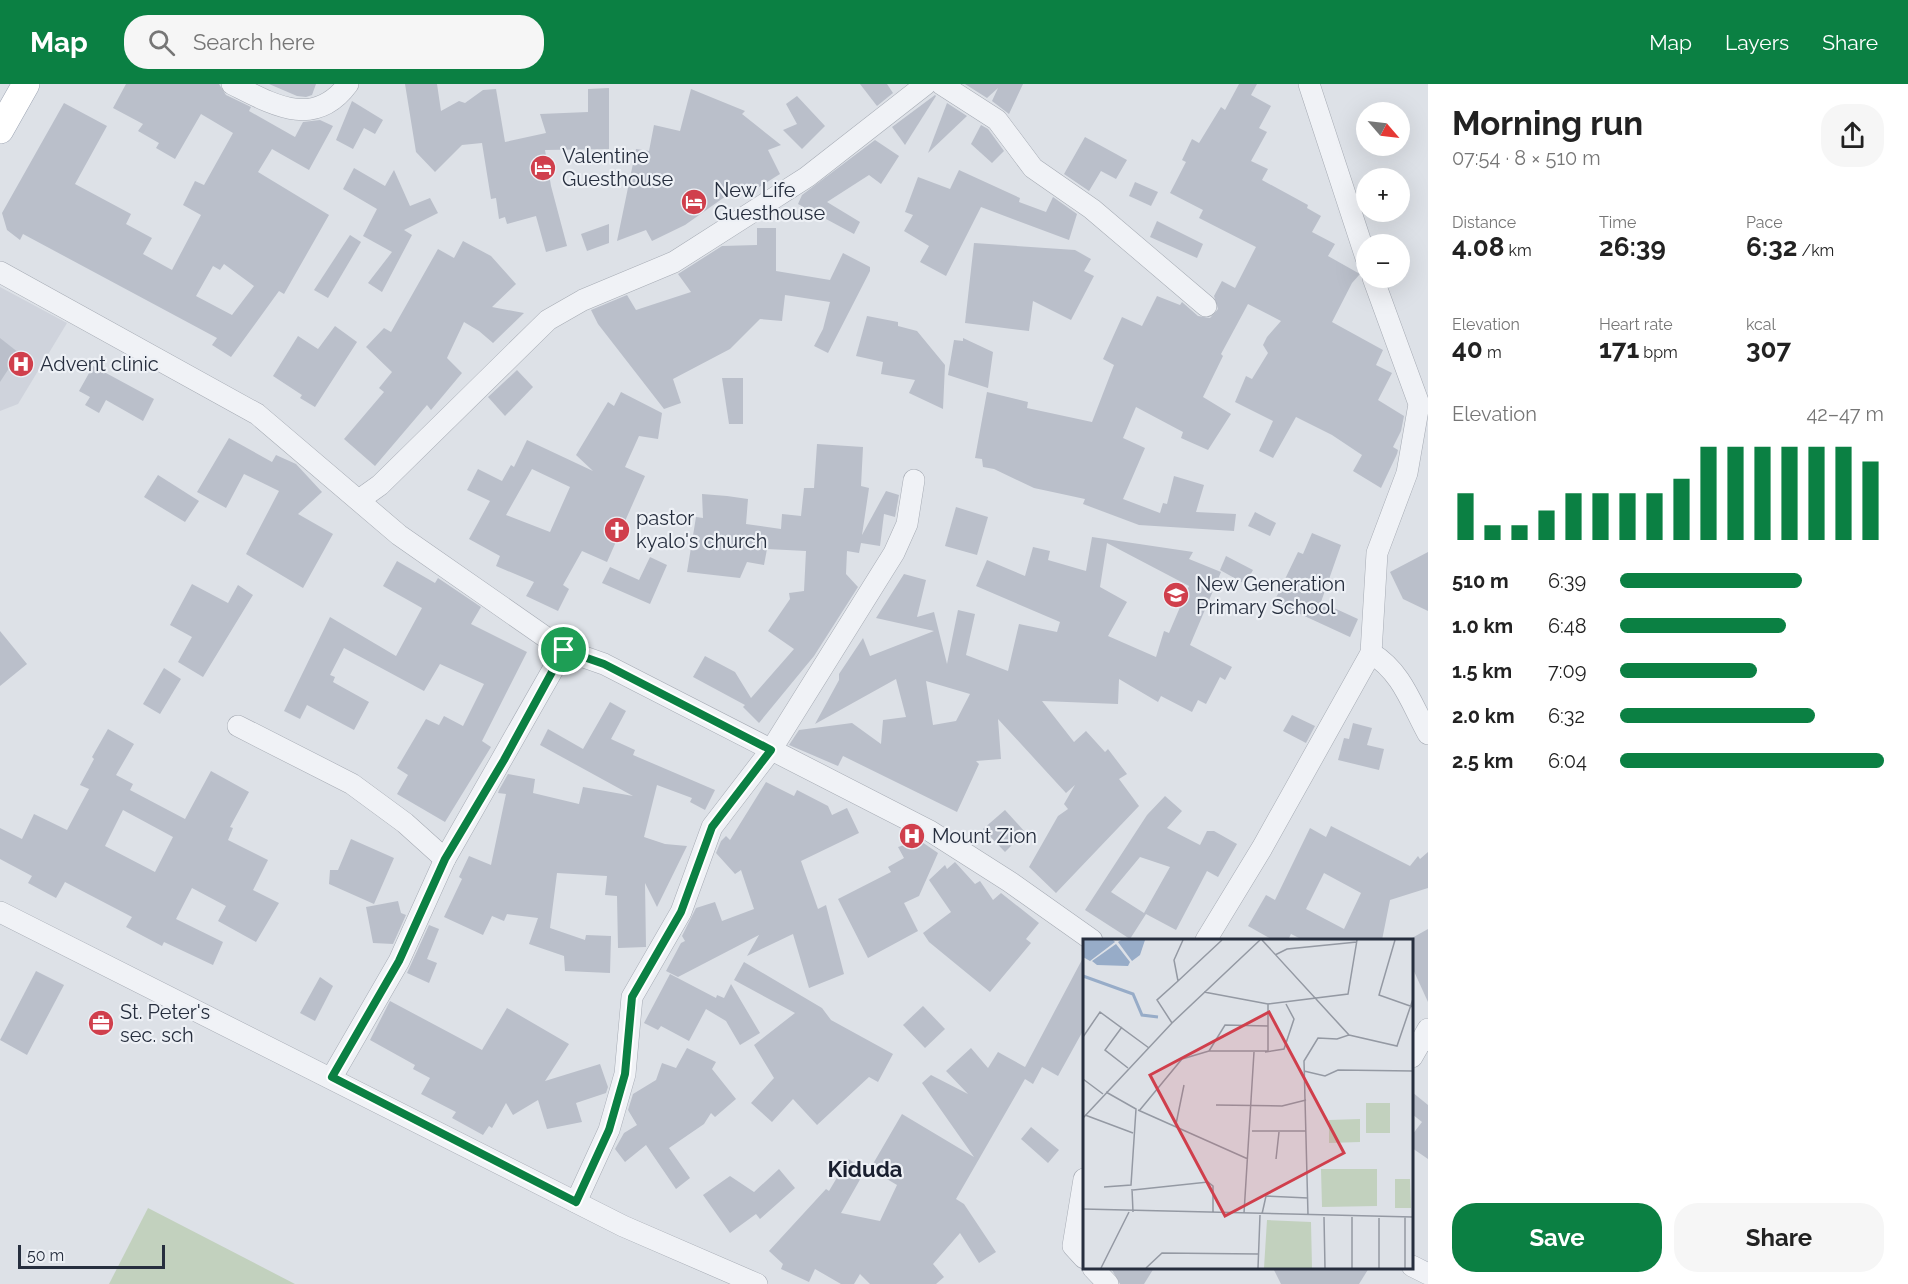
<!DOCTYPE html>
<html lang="en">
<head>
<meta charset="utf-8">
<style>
  :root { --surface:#fff; --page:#f6f6f6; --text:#222; --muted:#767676; --accent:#0b8043 }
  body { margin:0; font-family:Raleway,sans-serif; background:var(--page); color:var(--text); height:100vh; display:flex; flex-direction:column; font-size:22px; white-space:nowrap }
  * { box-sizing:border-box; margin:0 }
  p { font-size:20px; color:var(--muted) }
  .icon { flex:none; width:33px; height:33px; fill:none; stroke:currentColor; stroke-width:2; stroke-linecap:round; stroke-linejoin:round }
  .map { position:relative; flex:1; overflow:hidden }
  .drawer { display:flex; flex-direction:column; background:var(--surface); width:480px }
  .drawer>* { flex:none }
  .needle { width:39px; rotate:118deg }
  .buttons { position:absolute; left:1356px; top:18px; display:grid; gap:12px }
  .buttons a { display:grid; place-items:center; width:54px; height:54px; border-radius:50%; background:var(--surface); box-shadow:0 6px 24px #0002; font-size:30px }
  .scale { position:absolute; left:18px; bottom:15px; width:147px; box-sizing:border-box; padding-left:6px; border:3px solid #262e3e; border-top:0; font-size:16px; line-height:21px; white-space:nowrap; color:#262e3e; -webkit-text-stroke:4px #edf0f5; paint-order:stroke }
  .pin { position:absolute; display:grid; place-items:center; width:51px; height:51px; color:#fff; margin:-26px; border:3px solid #fff; border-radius:50%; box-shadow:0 2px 6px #0007 }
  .round { display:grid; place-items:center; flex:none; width:63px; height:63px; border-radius:24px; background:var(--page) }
  .headline { display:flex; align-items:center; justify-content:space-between; height:102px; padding:0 24px }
  h1 { font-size:33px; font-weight:700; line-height:45px }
  .figures { display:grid; grid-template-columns:repeat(3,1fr); gap:9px; height:102px; padding:6px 24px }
  .figures div { display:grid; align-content:center }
  .figures b { font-size:26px; font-weight:700 }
  .figures small { font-size:16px; font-weight:400 }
  .figures p { font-size:16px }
  .chart { height:168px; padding:12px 24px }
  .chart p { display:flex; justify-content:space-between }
  .chart svg { width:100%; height:108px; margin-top:6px; stroke:var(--accent); stroke-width:6 }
  .primary-button { display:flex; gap:12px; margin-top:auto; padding:12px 24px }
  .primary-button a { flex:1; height:69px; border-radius:24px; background:var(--accent); color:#fff; font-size:24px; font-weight:700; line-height:69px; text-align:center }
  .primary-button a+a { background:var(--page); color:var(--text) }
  ul { padding:0 24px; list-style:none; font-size:20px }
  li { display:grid; grid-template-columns:96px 72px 1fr; align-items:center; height:45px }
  li i { height:15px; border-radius:8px; background:var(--accent) }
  header { display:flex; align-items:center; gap:36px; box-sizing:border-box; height:84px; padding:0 30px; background:var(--accent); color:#fff }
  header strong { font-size:28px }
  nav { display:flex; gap:33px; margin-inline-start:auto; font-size:21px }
  .search { width:420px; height:54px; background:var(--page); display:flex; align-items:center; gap:15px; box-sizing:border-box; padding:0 21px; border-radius:24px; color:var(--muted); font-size:22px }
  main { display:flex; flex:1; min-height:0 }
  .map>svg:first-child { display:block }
</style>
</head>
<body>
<header>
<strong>Map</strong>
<div class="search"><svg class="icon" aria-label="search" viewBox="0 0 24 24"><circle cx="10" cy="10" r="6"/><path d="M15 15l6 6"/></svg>Search here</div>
<nav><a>Map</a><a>Layers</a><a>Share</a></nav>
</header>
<main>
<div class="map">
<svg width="1428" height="1200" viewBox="0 0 1428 1200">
  <rect width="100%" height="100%" fill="#dde1e7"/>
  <polygon fill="#cfd3dc" points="0,203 67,239 18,320 0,327"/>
  <polygon fill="#c2d1be" points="148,1124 295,1200 109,1200"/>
  <g fill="#babfca" fill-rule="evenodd">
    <path d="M126 0H219L226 11 251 23 249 27 295 53 303 38 320 36 333 42 309 86 272 65 258 88 329 131 284 210 279 207 231 273 212 261 217 254 23 150 20 156 7 146 2 129 64 19 107 42 75 100 131 130 126 140 152 154 143 170 172 186 201 131 183 121 195 97 204 101 233 49 201 30 175 75 156 64 159 59 138 47 143 40 113 24ZM224 180 254 202 232 231 196 212 213 182 220 186Z"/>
    <polygon points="269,0 316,0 312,11 306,13 297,12"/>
    <polygon points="405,0 437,0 441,27 459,17 465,19 483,6 496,5 505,58 546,49 540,30 588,28 588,5 609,4 609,65 545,66 551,102 567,162 546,168 536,132 507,140 505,133 499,135 496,114 491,115 482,59 462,61 435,88 416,68"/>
    <polygon points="860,0 887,0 893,9 877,22"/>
    <polygon points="965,0 1023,0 1009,30 992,17 998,4 987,14"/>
    <polygon points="1239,0 1257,0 1251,11 1271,22 1259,44 1267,48 1251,77 1268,85 1262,96 1308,121 1307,124 1321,132 1312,148 1335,160 1328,172 1360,190 1352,199 1332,238 1383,266 1376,281 1392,289 1378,316 1404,332 1401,347 1393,363 1398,366 1397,370 1381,404 1353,387 1362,371 1332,351 1296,333 1273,374 1259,367 1273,337 1235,318 1246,292 1252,295 1268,269 1263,261 1267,253 1281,237 1248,220 1221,270 1223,272 1203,313 1231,330 1208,366 1181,354 1183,348 1136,323 1123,354 1145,364 1123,415 1160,429 1163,419 1167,420 1174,392 1204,401 1196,428 1236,430 1234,447 1139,441 1083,420 1085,415 1034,404 994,385 983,383 982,375 975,374 987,308 1028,318 1027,324 1092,338 1114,281 1103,275 1122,233 1142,242 1157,212 1180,221 1182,218 1198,232 1210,234 1218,225 1214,212 1222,197 1235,204 1256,163 1199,134 1203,126 1170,109 1186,78 1182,76 1192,55 1199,59 1221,23 1225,26"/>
    <polygon points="691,5 745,27 742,30 781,61 768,66 780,90 748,110 743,100 685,141 652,157 646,146 617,157 636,65 649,67 654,41 680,47"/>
    <polygon points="935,11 936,12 905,61 892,43"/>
    <polygon points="797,12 825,42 802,65 783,46 797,40 786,20"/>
    <polygon points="352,17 383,36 375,50 364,44 353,65 336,56"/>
    <polygon points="947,19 967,32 928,69"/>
    <polygon points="981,41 988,45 1004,67 992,79 971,60"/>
    <polygon points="1085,53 1127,76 1116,95 1101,87 1089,107 1064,90"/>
    <polygon points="875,56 899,72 881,100 869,91 827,118 860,138 854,150 798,120 802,111"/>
    <polygon points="354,84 385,102 394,86 410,122 430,114 438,129 404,146 412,151 382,208 368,199 392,168 363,152 377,125 343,105"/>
    <polygon points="959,86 1020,114 1019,118 1046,128 1053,113 1077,130 1069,156 981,123 946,192 920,178 929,162 904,147 913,131 905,128 918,93 950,105"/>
    <polygon points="1135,98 1158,108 1151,122 1129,112"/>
    <polygon points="1157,137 1203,160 1197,174 1150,153"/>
    <polygon points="609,140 609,159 587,167 581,150"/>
    <polygon points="757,144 776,144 776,187 830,196 843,169 870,183 870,187 828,269 814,262 823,245 830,218 785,211 782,237 760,235 730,265 673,295 681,319 664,325 598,240 591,226 627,211 636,226 691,208 678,190 722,162 757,161"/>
    <polygon points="350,151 361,158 328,214 314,206"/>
    <polygon points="463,157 491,172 516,200 492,223 524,229 493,259 479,247 464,238 447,274 462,289 431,326 427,321 375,382 344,355 384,308 379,304 392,288 366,263 384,244 391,248 438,165 454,174"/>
    <polygon points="974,159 1075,166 1091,175 1084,187 1094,192 1071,236 1033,217 1029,247 965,239"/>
    <polygon points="867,232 898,238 898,242 917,247 945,281 943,325 909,309 915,296 881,290 883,278 856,272"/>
    <polygon points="335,242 357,258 315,323 300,314 302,311 273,292 298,252 318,265"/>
    <polygon points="0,254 19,269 0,298"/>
    <polygon points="963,254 993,268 988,304 948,291 954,256 963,257"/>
    <polygon points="93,282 154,315 143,337 106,316 99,329 85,321 90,313 79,307"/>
    <polygon points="517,286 533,303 505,332 488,313"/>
    <polygon points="722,294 743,294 743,340 729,340"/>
    <path d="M621 308 662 329 658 355 639 352 625 383 645 392 607 478 582 467 563 501 569 505 558 527 526 512 534 498 496 482 500 472 469 455 490 417 467 406 478 385 502 397 511 381 514 383 527 356 593 387 576 371 608 318 614 322ZM532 385 570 403 550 448 506 431Z"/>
    <polygon points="229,354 272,378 276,371 296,380 322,408 298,430 333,450 303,504 246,470 279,407 244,390 226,424 197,408"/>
    <polygon points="817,360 863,363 861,402 869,404 862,451 886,407 899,411 895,433 884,430 880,462 861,459 859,469 847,467 846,490 858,503 814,572 759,639 743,623 745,621 693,593 705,572 735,588 751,614 794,565 768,547 790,515 789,509 804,507 806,467 767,465 764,481 747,478 740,494 687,488 696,433 703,434 702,410 727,412 748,415 746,440 781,445 782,430 801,432 804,404 814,404"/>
    <polygon points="158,391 199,417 185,438 144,413"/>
    <polygon points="956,423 988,433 977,471 945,462"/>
    <polygon points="1255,428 1276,439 1270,452 1248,442"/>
    <polygon points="1312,449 1341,461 1321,518 1358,535 1350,553 1274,518 1298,468 1303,470"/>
    <path d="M1092 453 1193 468 1189 475 1221 488 1190 561 1232 583 1225 596 1220 593 1206 620 1198 616 1192 628 1161 612 1158 618 1119 595 1118 620 1042 617 1074 658 1086 647 1105 668 1108 665 1127 690 1119 695 1139 722 1056 809 1029 783 1058 732 1068 725 1064 720 1075 701 1066 709 998 635 1001 675 976 677 979 680 957 728 843 672 838 682 789 661 799 646 852 639 881 660 883 636 906 633 896 595 815 640 839 596V590L863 554 870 572 934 547 876 534 904 490 926 496 917 533 934 528 947 580 958 526 975 530 966 571 1008 587 1019 540 1057 548 1060 538 976 502 987 476 1025 492 1033 463 1050 467 1048 476 1086 487ZM1107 459 1189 502 1169 549 1164 547 1156 573 1108 552 1127 518 1100 503ZM926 597 970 610 956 637 933 641Z"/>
    <polygon points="1428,468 1428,527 1403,515 1390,488"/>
    <polygon points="1226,472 1253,486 1245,500 1220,486"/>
    <polygon points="650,473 667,481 650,520 602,499 610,483 639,496"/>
    <polygon points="397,477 435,499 438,494 481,523 471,540 527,568 482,657 491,663 445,738 397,710 408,691 397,684 426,635 439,641 444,632 463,642 484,600 440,580 424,607 344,564 330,591 335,593 333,598 369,618 354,646 307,621 300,635 284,627 330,533 396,572 422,524 383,502"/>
    <polygon points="192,500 228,519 238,501 253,511 203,593 178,578 192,553 170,541"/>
    <polygon points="0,547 27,580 0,602"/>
    <polygon points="164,584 181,595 160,630 143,620"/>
    <polygon points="610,618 626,627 611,655 635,666 633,671 715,706 705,726 690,718 692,714 657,701 644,753 665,760 687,762 657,823 645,799 646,863 618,864 617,812 605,811 607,792 557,789 550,844 585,856 586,851 611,852 610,889 565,887 564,872 529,860 538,834 507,830 504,837 492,832 483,851 444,833 462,795 459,793 469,772 491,781 506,710 498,709 499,706 508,690 535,695 533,709 579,720 583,703 633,712 540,661 548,645 583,665"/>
    <polygon points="1292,631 1315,642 1306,659 1283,647"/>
    <polygon points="1353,639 1372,644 1367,661 1384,665 1379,686 1338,676 1344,654 1349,655"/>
    <path d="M108 645 134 660 116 691 133 700 130 706 185 735 211 687 249 708 230 743 233 744 228 756 268 776 253 806 279 819 256 858 218 837 226 822 192 804 176 835 223 858 213 881 164 858 162 862 126 843 132 833 65 798 56 814 28 799 32 792 0 775V744L22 755 34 730 67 746 89 705 80 701 94 675 92 673ZM123 726 173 753 155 788 105 762Z"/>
    <polygon points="766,698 794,712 797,706 828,722 832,731 847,724 859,749 801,777 818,825 826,821 844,890 809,904 793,850 747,872 759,851 678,893 666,887 681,859 685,857 682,852 696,824 715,818 722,837 754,825 741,786 735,790 716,769 721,757 726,752 730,756"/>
    <path d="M1165 712 1182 727 1167 744 1200 761 1207 747H1214L1237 760 1218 793 1207 787 1176 846 1146 830 1130 855 1085 826 1147 731ZM1140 773 1170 783 1144 829 1111 808Z"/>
    <polygon points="1005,726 1025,748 1005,768 983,745"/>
    <path d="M1331 742 1410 782 1418 772 1420 775 1428 768V804L1390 816 1382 856H1303L1291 850 1288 856H1273L1248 842 1266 811 1275 816 1310 744 1326 753ZM1324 789 1361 809 1344 845 1306 825Z"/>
    <polygon points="351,755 394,774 374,820 329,800 330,786 338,786"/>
    <polygon points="919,756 938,769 919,812 904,819 918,847 868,874 838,815 891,788 888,783 904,774 898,763"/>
    <polygon points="955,778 975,800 980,797 993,816 1001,809 1039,839 1026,855 1031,859 990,908 929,858 923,849 951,828 929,796 945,781 947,785"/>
    <polygon points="398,817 401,829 406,831 393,860 373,859 366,823"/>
    <polygon points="429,841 439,845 427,875 437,879 429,899 407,889"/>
    <polygon points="1428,845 1428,918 1412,883 1412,854"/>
    <polygon points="1084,872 1084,945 1058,992 1042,983 1033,1000 1025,995 956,1115 964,1120 996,1168 979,1179 960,1149 933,1180 944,1193 936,1200 870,1200 860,1190 854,1200 841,1200 815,1185 809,1198 781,1185 783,1180 769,1167 826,1105 829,1107 848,1075 866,1085 841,1129 880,1137 897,1101 870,1085 902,1030 974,1073 922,999 931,991 968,1010 946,987 971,964 988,984 998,968 1025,983"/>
    <polygon points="744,878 822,924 831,936 893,970 878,998 869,993 817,1041 793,1015 772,1038 751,1019 774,994 754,961 795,929 734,896"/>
    <polygon points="36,887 64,901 27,971 0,956"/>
    <polygon points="670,890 716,914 717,911 724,914 731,900 760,949 740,961 726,937 706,925 689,957 661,942 658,946 644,939"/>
    <polygon points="320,893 333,902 315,937 300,929"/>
    <polygon points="390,917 482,966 507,924 569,960 545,997 600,980 608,1003 606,1009 576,1019 582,1038 547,1045 538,1016 513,1031 506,1019 492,1044 489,1042 483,1051 452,1034 456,1028 421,1010 430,994 413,985 415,981 370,956"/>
    <polygon points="923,922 945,945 925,964 903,941"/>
    <polygon points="687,964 716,978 712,985 736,1015 715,1033 711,1029 704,1040 669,1064 690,1094 676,1105 646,1061 625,1078 615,1065 624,1049 637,1041 628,1026 633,1010 656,996 662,979 676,984"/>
    <polygon points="1412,1008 1428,1021 1428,1075 1412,1064 1412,1051 1422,1038 1412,1030"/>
    <polygon points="1031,1043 1059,1066 1048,1079 1021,1055"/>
    <polygon points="779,1085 795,1104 760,1135 756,1130 730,1149 703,1111 730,1092 754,1108"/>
    <polygon points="1114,1184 1154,1184 1144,1200 1120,1200 1112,1186"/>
    <polygon points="1273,1184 1369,1184 1359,1200 1281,1200"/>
  </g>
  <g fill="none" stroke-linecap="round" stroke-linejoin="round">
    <g stroke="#a6abb4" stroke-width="22">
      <g id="minor">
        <path d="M232 0C272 20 314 46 348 0"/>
        <polyline points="941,0 997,36 1033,84 1092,125 1206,222"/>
        <polyline points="1309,0 1366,174"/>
        <polyline points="0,188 257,330 399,451 564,566 604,580 930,747 1010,798 1092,856"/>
        <polyline points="359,416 380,401 548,236 583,216 674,178 807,93 926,0"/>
        <path d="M1371 569C1402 588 1411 619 1428 650"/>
        <polyline points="238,642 352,700 405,739 445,775"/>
        <polyline points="0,828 623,1142 757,1200"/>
        <polyline points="1206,856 1262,764 1371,569 1377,469 1407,389 1419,320 1373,194"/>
        <polyline points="1412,973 1428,945"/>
        <polyline points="332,993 399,877 445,775 564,566"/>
        <polyline points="1084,1095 1073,1162 1084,1174"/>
        <polyline points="576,1118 609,1046 625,990 632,913 681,828 712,743 771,666 894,469 907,440 914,396"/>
        <polyline points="1412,1182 1428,1190"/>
        <polyline points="1093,1184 1108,1200"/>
      </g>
    </g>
    <g stroke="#9ca4b3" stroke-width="28">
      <polyline id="major" points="0,46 26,0"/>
    </g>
    <use href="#minor" stroke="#f0f2f6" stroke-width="21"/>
    <use href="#major" stroke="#fff" stroke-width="27"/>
  </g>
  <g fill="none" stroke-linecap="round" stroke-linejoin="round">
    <g stroke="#fff" stroke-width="12">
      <polygon id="route" points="564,566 604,580 771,666 712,743 681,828 632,913 625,990 609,1046 576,1118 332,993 399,877 445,775 504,676"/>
    </g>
    <use href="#route" stroke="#0b8043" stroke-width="8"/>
  </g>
  <defs>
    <g id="hotel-disc" transform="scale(1.35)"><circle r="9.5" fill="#d03f4c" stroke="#edf0f5"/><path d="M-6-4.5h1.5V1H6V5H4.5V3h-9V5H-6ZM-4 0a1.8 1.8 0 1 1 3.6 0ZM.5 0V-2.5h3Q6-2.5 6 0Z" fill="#fff"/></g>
    <g id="hospital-disc" transform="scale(1.35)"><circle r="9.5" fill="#d03f4c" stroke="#edf0f5"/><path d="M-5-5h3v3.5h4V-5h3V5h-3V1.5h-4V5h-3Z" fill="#fff"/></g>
    <g id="church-disc" transform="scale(1.35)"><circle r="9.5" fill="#d03f4c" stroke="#edf0f5"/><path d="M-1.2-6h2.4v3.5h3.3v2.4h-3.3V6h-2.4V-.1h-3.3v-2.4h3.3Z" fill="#fff"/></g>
    <g id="school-disc" transform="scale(1.35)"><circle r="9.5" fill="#d03f4c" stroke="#edf0f5"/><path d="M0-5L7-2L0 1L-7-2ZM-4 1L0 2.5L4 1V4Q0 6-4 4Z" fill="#fff"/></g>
    <g id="office-disc" transform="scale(1.35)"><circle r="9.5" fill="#d03f4c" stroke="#edf0f5"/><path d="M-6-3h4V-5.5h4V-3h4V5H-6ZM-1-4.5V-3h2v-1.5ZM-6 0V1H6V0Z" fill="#fff"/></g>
  </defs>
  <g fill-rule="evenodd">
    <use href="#hotel-disc" x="543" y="84"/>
    <use href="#hotel-disc" x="694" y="118"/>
    <use href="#hospital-disc" x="21" y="280"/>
    <use href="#church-disc" x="617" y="446"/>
    <use href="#school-disc" x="1176" y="511"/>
    <use href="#hospital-disc" x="912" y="752"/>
    <use href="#office-disc" x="101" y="939"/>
  </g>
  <g text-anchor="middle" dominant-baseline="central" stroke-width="4.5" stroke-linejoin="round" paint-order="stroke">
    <g font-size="20" fill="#262e3e" stroke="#edf0f5" text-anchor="start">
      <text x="562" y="72">Valentine<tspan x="562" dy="23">Guesthouse</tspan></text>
      <text x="714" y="106">New Life<tspan x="714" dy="23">Guesthouse</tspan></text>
      <text x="40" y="280">Advent clinic</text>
      <text x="636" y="434">pastor<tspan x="636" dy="23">kyalo's church</tspan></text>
      <text x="1196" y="500">New Generation<tspan x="1196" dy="23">Primary School</tspan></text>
      <text x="932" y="752">Mount Zion</text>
      <text x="120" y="928">St. Peter's<tspan x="120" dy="23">sec. sch</tspan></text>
    </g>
    <g font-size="22" font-weight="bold" fill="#191f2f" stroke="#edf0f5">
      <text x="865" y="1085">Kiduda</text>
    </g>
  </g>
  <g transform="translate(1083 855)">
    <rect width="330" height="330" fill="#dde1e7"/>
    <path d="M283 164H307V194H283ZM277 180V203L246 204V181ZM238 230H294V267L239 268ZM312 240H327L328 269H312ZM184 281 228 283 229 329H181Z" fill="#c2d1be"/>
    <path d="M0 1H30L32 3 7 22 0 18ZM38 1H62L57 16 49 22 35 3ZM33 5 47 23 45 27 14 26 9 22Z" fill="#97acc8"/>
    <path fill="none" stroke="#97acc8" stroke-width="3" d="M0 37 50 55 59 76 75 78"/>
    <path fill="none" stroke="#9499a3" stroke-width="1.5" d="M179 1 266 96 254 100 235 99 221 122 225 276M312 1 296 56 330 68M192 16 204 10 274 3M95 42 139 1M121 53 185 65M89 84 74 61 95 42 91 21 100 1M39 88 22 111 45 129M266 96 314 107 330 60M0 98 17 73 66 109M126 112 142 86 185 87M182 113 201 110 211 80 203 65M221 132 242 137 255 131 330 132M0 140 20 155M133 166 199 167 223 161M55 171 165 220M56 172 99 120 126 112H185V65L265 55 274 1M2 176 50 194M0 179 89 84 177 1M93 185 101 146M169 192H223M193 220 196 193M21 248 48 246 53 170 23 153M49 250 50 273M50 251 125 243 130 247V273M0 270 330 278M161 274 171 113M179 275 183 257 225 259M241 278 242 329M269 278V329M322 278V329M296 279V329M18 329 46 273M63 329 79 314 175 315M175 329 177 276"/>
    <path fill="#d03f4c" fill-opacity="0.15" stroke="#d03f4c" stroke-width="3" d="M186 73 261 214 142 277 67 136Z"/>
    <rect width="330" height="330" fill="none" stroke="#262e3e" stroke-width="3"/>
  </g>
</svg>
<div class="buttons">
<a><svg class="needle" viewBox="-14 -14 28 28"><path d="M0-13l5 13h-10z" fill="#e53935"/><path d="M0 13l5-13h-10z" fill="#767676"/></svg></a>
<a>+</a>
<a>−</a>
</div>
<div class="scale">50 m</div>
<div class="pin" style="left:564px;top:566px;background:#1e9e55"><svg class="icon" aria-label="arrive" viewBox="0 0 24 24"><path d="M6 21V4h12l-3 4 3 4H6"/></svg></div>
</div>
<section class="drawer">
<div class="headline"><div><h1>Morning run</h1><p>07:54 · 8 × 510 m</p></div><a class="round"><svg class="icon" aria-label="share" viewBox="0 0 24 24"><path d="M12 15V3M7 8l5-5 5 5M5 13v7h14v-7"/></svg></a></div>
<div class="figures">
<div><p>Distance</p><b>4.08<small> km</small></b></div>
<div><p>Time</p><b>26:39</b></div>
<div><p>Pace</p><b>6:32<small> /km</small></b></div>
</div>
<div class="figures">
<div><p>Elevation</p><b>40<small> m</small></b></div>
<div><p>Heart rate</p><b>171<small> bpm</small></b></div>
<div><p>kcal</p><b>307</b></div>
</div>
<div class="chart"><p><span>Elevation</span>42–47 m</p>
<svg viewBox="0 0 160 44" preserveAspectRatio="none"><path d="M5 44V25M15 44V38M25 44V38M35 44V32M45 44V25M55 44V25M65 44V25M75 44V25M85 44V19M95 44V6M105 44V6M115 44V6M125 44V6M135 44V6M145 44V6M155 44V12"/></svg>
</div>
<ul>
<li><b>510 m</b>6:39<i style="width:69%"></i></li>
<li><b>1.0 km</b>6:48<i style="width:63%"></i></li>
<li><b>1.5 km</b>7:09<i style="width:52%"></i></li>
<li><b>2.0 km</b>6:32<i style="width:74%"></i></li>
<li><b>2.5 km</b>6:04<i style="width:100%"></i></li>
</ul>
<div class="primary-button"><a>Save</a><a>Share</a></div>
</section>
</main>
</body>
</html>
